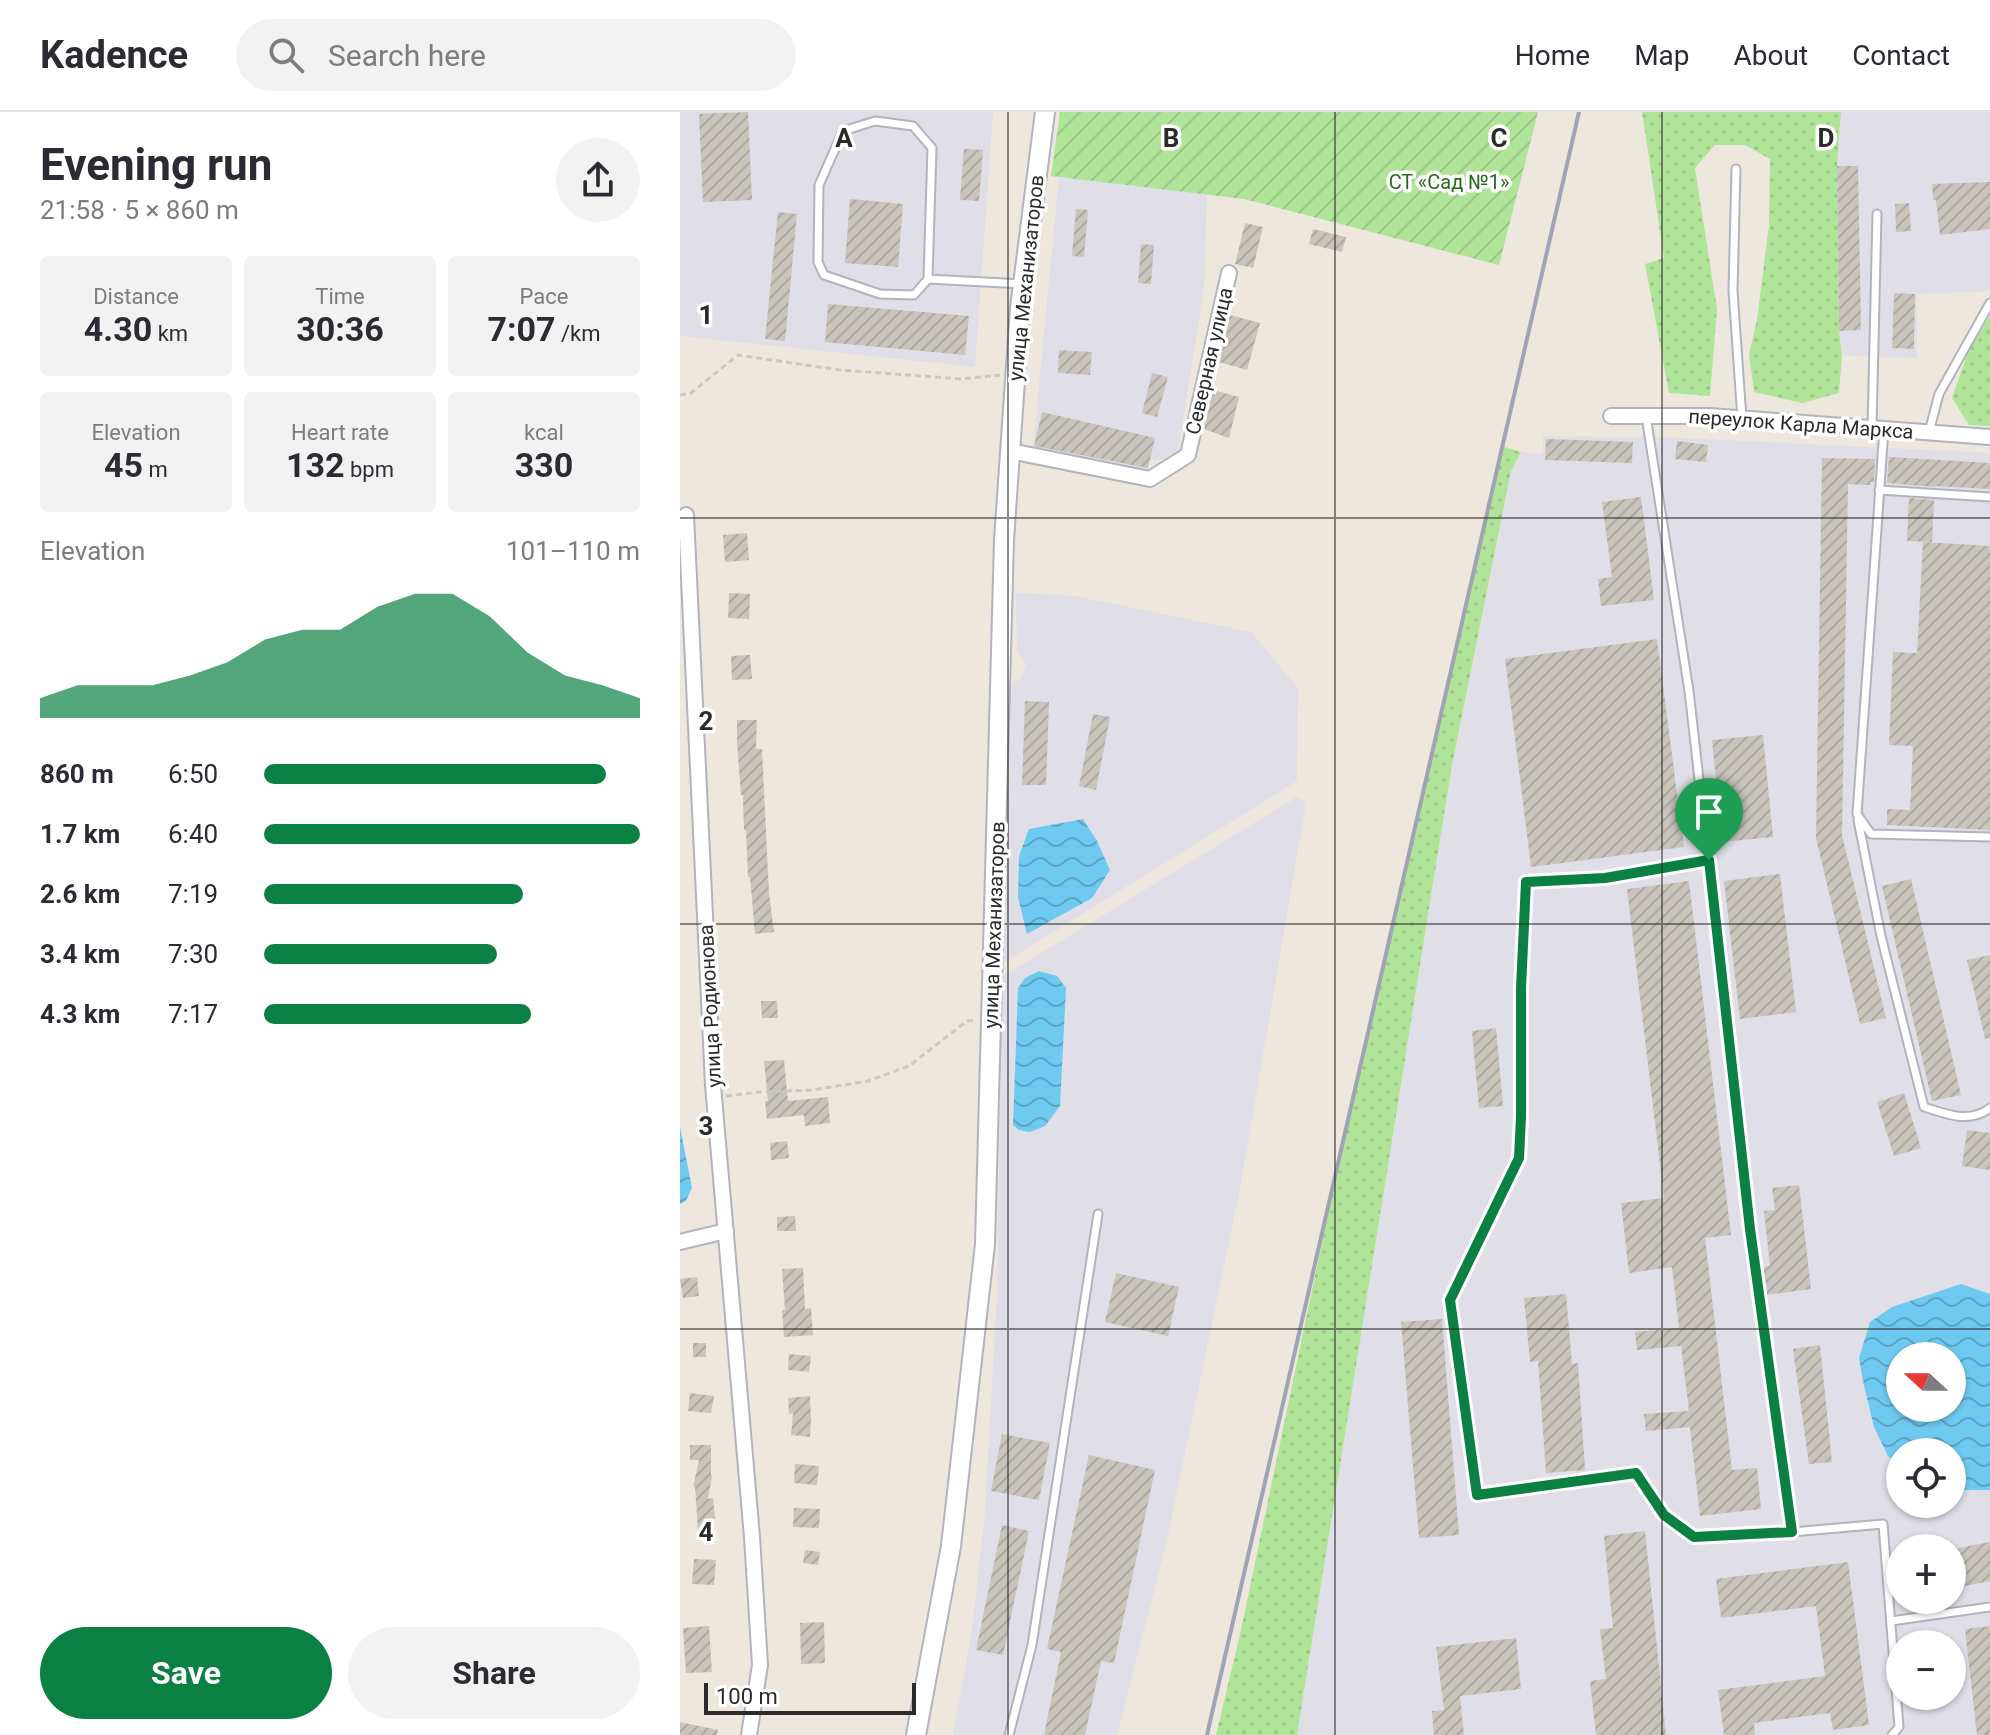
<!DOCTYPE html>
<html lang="en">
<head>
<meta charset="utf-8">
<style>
  :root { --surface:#fff; --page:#f2f2f3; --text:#2b2b33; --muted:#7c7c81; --line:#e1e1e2; --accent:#0b8043 }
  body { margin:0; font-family:Roboto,sans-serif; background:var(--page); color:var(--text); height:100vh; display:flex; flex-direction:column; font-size:30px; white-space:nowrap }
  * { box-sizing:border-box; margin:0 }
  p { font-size:26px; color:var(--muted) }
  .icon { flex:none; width:44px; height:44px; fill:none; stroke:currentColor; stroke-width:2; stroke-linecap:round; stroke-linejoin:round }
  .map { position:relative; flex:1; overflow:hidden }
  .side { display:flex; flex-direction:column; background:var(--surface); width:680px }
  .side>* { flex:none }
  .needle { width:52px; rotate:291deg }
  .tools { position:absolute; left:1206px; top:1230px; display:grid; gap:16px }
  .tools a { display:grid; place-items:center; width:80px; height:80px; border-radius:50%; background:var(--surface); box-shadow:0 2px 6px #0004; font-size:40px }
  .scale { position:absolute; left:24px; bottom:20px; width:212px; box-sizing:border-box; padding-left:8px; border:4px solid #2b2b2b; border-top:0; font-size:22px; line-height:28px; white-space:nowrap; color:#2b2b2b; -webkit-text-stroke:6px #fff; paint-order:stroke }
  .pin { position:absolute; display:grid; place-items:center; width:68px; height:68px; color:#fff; margin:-82px -34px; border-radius:50% 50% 50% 0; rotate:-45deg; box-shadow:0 0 8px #0007 }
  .pin .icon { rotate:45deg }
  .round { display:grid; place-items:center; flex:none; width:84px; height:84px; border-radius:42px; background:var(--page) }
  .head { display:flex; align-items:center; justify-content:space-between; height:136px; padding:0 40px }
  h1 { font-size:44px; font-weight:700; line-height:60px }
  .metrics { display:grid; grid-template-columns:repeat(3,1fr); gap:12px; height:136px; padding:8px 40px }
  .metrics div { display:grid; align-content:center; border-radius:8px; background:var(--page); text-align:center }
  .metrics b { font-size:34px; font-weight:700 }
  .metrics small { font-size:22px; font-weight:400 }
  .metrics p { font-size:22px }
  .chart { height:224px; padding:16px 40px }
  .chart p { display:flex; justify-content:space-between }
  .chart svg { width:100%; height:144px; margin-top:8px; fill:var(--accent); opacity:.7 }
  .cta { display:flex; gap:16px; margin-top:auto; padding:16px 40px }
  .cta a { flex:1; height:92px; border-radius:48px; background:var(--accent); color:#fff; font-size:32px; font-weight:700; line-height:92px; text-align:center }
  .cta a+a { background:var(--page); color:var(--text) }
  ul { padding:0 40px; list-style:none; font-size:26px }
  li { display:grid; grid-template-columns:128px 96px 1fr; align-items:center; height:60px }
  li i { height:20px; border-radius:10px; background:var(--accent) }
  header { display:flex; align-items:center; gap:48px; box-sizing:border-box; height:112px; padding:0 40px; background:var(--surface); border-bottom:2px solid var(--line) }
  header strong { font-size:38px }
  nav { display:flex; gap:44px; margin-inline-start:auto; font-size:28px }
  .search { width:560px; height:72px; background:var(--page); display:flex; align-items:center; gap:20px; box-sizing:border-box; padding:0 28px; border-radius:44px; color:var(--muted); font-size:30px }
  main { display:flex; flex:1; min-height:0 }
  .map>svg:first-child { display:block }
</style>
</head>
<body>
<header>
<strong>Kadence</strong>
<div class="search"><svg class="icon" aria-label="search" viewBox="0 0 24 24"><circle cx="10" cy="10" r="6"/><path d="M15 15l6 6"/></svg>Search here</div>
<nav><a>Home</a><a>Map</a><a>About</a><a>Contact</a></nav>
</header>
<main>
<section class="side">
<div class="head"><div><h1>Evening run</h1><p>21:58 · 5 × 860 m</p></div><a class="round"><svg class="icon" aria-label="share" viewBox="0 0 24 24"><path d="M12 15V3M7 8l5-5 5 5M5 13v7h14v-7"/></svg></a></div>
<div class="metrics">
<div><p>Distance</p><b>4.30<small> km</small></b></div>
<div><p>Time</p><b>30:36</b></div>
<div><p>Pace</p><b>7:07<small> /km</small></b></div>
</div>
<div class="metrics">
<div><p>Elevation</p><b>45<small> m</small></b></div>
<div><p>Heart rate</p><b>132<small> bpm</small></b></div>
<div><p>kcal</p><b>330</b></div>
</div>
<div class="chart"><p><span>Elevation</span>101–110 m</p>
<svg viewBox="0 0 160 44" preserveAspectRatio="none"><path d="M0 44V38L10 34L20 34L30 34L40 31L50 27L60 20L70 17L80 17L90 10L100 6L110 6L120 13L130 24L140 31L150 34L160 38V44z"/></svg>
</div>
<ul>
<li><b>860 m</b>6:50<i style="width:91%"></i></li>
<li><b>1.7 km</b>6:40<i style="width:100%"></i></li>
<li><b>2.6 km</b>7:19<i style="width:69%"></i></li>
<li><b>3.4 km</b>7:30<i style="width:62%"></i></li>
<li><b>4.3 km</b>7:17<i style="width:71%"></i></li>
</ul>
<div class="cta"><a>Save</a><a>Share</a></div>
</section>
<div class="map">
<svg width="1310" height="1623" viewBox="0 0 1310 1623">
  <defs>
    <pattern id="grass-dots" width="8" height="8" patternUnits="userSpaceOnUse" patternTransform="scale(2)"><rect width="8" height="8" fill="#b0e599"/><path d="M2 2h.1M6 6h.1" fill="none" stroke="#98c584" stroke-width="1.8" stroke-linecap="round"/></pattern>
    <pattern id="garden-furrows" width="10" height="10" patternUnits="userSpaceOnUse" patternTransform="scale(2)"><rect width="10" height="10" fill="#b0e599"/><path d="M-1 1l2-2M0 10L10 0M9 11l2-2" fill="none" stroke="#98c584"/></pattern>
    <pattern id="water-waves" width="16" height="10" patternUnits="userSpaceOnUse" patternTransform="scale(2)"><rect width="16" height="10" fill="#6fcaf1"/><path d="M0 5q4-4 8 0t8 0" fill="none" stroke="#5ba4c3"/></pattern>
    <pattern id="building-hatch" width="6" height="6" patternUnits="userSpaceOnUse" patternTransform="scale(2)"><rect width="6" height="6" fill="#c9c5bc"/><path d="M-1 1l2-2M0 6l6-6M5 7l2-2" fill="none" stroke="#ada9a2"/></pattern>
  </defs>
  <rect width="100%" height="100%" fill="#ede7dd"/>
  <g fill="#e0dee6" fill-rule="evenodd">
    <polygon points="0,0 313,0 295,255 0,224"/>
    <polygon points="1161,0 1310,0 1310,179 1237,182 1237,246 1162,243 1159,219 1157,54"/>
    <polygon points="379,65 527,82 524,176 498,340 491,347 470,348 466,363 353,337"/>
    <path d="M863 324 1001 326 1310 341V1623H617L772 653 831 359 841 340 863 342ZM1220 1244H1272V1296H1220ZM1220 1340H1272V1392H1220ZM1220 1436H1272V1488H1220ZM1220 1532H1272V1584H1220Z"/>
    <polygon points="336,481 394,484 571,520 618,576 617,669 323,851 332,572 342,565 346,553 337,538"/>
    <polygon points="617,685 626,691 560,1077 486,1432 437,1623 273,1623 292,1518 305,1401 317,1181 322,865"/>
  </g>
  <g fill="url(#grass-dots)">
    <polygon points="962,0 1161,0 1157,54 1159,219 1162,243 1159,281 1122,291 1074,280 1069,242 1077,208 1089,113 1090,47 1065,33 1035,33 1015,56 1037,197 1030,284 989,281 965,152 984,146"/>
    <polygon points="1310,204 1310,314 1289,313 1272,286 1288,240"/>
    <polygon points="824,335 841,340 831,359 772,653 617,1623 536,1623 561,1518 667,1011"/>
  </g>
  <polygon fill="url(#garden-furrows)" points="380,0 858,0 819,153 564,87 371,64"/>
  <g fill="url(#water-waves)" fill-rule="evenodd">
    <polygon points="403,707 417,729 430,758 412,786 347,822 338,785 339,744 349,717"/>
    <polygon points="359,859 377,864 386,876 380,994 365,1014 350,1020 339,1018 333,1013 338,876 345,866"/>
    <polygon points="0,1015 12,1076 6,1089 0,1092"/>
    <path d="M1281 1172 1310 1182V1378H1272V1340H1220V1353L1208 1344 1194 1315 1183 1269 1179 1246 1190 1210 1212 1195ZM1272 1244V1296H1220V1244Z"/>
  </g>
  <g fill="url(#building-hatch)">
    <polygon points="68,0 72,88 23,90 19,2"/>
    <polygon points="284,37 303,38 299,89 280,88"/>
    <polygon points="1157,54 1178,54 1181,218 1159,219"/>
    <polygon points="1310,70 1310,117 1260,123 1256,88 1253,88 1252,72"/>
    <polygon points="170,87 223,92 218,155 165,151"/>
    <polygon points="1229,91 1231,119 1216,120 1215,92"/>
    <polygon points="396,97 408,98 404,145 392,144"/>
    <polygon points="98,100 117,102 105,229 85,227"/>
    <polygon points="565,111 583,115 573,156 555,152"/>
    <polygon points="633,117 666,125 662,140 629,132"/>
    <polygon points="461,132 474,133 471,172 458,171"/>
    <polygon points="1214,181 1235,182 1234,237 1212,236"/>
    <polygon points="148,192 289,204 285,243 145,230"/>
    <polygon points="550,203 580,211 567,258 539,250"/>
    <polygon points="379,238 412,240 410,263 378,261"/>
    <polygon points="472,261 488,265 477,305 462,301"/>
    <polygon points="533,278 559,285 549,326 524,317"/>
    <polygon points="362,300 475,326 468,356 354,334"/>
    <polygon points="866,327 953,330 952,351 865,348"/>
    <polygon points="997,329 1028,333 1026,350 995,347"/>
    <polygon points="1209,345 1310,351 1310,377 1255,374 1255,375 1207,371"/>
    <polygon points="1142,346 1195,347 1194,370 1190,370 1190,373 1168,372 1162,723 1206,906 1180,912 1136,726"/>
    <polygon points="961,385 974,488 921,494 918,467 932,465 922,390"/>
    <polygon points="1229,386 1254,388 1252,430 1227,429"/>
    <polygon points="67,421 69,448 45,450 43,423"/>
    <polygon points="1243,430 1310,434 1310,718 1207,713 1207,697 1230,698 1233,634 1209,633 1213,540 1237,541"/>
    <polygon points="49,481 70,482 69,507 48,506"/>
    <polygon points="977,527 1004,735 851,755 825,547"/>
    <polygon points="70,543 72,567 52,568 51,544"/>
    <polygon points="345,589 369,590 366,673 342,673"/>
    <polygon points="413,602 430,605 416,678 399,674"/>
    <polygon points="57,608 77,608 76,637 82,637 89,781 94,820 75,822 70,765 68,765 66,718 64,718 63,683 61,683 57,631"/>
    <polygon points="1083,623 1093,725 1042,730 1032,628"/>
    <polygon points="1100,762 1116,900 1060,907 1044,769"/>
    <polygon points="1231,767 1281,983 1252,989 1202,774"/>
    <polygon points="1009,769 1051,1123 1025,1126 1052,1358 1077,1356 1081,1397 1020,1404 1010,1315 966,1319 964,1302 1009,1299 1001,1234 957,1238 955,1220 999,1216 992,1155 949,1161 941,1091 984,1086 947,777"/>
    <polygon points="1310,843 1310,926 1305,927 1287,848"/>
    <polygon points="81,889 97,889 98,906 82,906"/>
    <polygon points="816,916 823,994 799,996 792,919"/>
    <polygon points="104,948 108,989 148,985 150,1011 125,1014 124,1003 87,1007 85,989 88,989 84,949"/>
    <polygon points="1224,981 1241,1036 1214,1044 1197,990"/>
    <polygon points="1287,1018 1310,1021 1310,1058 1282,1054"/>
    <polygon points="107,1029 109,1046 91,1048 90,1031"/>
    <polygon points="1119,1073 1131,1177 1086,1183 1083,1155 1090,1154 1084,1099 1095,1098 1092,1076"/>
    <polygon points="115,1104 116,1119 97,1119 97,1105"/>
    <polygon points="123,1156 125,1197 131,1196 133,1223 104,1225 102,1198 105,1198 102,1157"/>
    <polygon points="436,1161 499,1175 488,1224 425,1210"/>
    <polygon points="17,1165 19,1184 3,1186 0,1167"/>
    <polygon points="886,1182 892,1252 898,1251 905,1358 866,1361 858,1249 850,1250 844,1186"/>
    <polygon points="762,1207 779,1423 739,1426 721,1210"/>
    <rect x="13" y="1231" width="13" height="14"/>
    <polygon points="1140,1233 1152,1350 1129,1352 1113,1237"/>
    <polygon points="109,1242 131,1244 129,1260 108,1258"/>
    <polygon points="10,1281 34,1284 31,1301 8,1299"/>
    <polygon points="130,1284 131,1308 130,1325 111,1323 113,1301 109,1302 108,1286"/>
    <polygon points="322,1322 370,1331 359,1388 311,1379"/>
    <polygon points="10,1333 31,1333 31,1363 32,1364 28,1387 33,1386 35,1406 24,1407 22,1419 18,1419 15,1375 13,1375 19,1348 10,1348"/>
    <polygon points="409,1343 475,1358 434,1551 421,1549 405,1623 364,1623 381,1540 367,1537"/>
    <polygon points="115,1352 139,1354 137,1373 114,1371"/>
    <polygon points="114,1396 140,1397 139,1416 113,1415"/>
    <polygon points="322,1413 349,1419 323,1543 296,1538"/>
    <polygon points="965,1419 986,1623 916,1623 910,1569 926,1567 920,1517 933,1516 924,1424"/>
    <polygon points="1310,1430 1310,1469 1280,1475 1273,1437"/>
    <polygon points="125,1438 140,1440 138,1453 123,1451"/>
    <polygon points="14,1447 36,1448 34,1473 12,1472"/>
    <polygon points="1168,1450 1189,1613 1153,1618 1150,1601 1074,1611 1075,1623 1044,1623 1038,1578 1145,1564 1136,1494 1041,1506 1036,1467"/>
    <polygon points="144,1510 145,1551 121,1552 120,1511"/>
    <polygon points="29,1514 32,1560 6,1561 3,1516"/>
    <polygon points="1310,1514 1310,1623 1297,1623 1285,1517"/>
    <polygon points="836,1526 841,1577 780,1584 784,1623 754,1623 752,1599 764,1598 756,1535"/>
    <polygon points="0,1610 38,1618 37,1623 0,1623"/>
  </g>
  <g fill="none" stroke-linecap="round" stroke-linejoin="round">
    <g stroke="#b1b3bf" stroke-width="11">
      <g id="lane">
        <polyline points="1056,57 1053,179 1062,307"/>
        <polyline points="248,167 234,183 200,182 144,163 138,150 139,73 163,19 195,9 233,14 252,36 248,167 341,172"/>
        <polyline points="966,304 1009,579 1070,1117 1112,1420 1203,1412 1219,1615 1212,1623"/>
        <polyline points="1192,316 1197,102"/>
        <polyline points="1204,317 1177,702 1191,722 1310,725"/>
        <polyline points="1249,320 1259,282 1310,191"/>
        <polyline points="1199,378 1310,385"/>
        <path d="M1178 708 1201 824 1244 995C1266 1002 1290 1012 1310 996"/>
        <polyline points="1029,748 925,766 846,770 841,876 841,1005 839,1046 770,1188 797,1383 956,1361 984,1403 1014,1425 1112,1420"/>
        <polyline points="1211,1509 1310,1495"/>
        <polyline points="329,1623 352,1533 418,1102"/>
      </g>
    </g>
    <g stroke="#b1b3bf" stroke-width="18">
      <g id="street">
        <polyline points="931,304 1030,304 1310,325"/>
        <polyline points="330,339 470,367 508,343 549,161"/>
        <polyline points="6,403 33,973 72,1425 80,1553 69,1623"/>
        <polyline points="0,1130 46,1119"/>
      </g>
    </g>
    <g stroke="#b1b3bf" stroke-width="22">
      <polyline id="secondary" points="236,1623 271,1434 305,1132 324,428 340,196 365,0"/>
    </g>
    <g stroke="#c8c8c8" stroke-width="3" stroke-dasharray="6 4" stroke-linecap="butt">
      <polyline points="0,283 11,281 58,243 160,258 281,267 320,263"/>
      <polyline points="46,984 79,980 132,978 188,969 229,954 287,909 295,908"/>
    </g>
    <use href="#lane" stroke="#fff" stroke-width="7"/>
    <use href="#street" stroke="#fff" stroke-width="14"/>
    <use href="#secondary" stroke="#fff" stroke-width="18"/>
    <polyline stroke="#a0a2b6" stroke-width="4" points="527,1623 899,0"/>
  </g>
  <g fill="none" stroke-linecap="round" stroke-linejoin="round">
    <g stroke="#fff" stroke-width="16">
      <polygon id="route" points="1029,748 1070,1117 1112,1420 1014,1425 984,1403 956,1361 797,1383 770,1188 839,1046 841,1005 841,876 846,770 925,766"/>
    </g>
    <use href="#route" stroke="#0b8043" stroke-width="10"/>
  </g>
  <path fill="none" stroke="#2b2b2b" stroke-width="2" stroke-opacity="0.55" d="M328 0V1623M655 0V1623M982 0V1623M0 406H1310M0 812H1310M0 1217H1310"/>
  <g text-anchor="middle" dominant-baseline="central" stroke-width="7" stroke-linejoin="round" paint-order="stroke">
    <g font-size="20" fill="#276a19" stroke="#fff">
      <text x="769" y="70">СТ «Сад №1»</text>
    </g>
    <g font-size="20" fill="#2b2b2b" stroke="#fff">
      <text transform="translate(346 166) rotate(-84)">улица Механизаторов</text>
      <text transform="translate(529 249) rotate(-77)">Северная улица</text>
      <text transform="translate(1121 312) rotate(4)">переулок Карла Маркса</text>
      <text transform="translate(314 813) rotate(-88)">улица Механизаторов</text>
      <text transform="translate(30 894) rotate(-93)">улица Родионова</text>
    </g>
  </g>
  <g font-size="26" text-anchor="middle" font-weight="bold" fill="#2b2b2b" stroke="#fff" stroke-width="7" stroke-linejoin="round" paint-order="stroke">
    <text x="164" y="35">A</text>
    <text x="491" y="35">B</text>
    <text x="819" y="35">C</text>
    <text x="1146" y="35">D</text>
    <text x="26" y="212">1</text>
    <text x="26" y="618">2</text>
    <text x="26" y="1023">3</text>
    <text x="26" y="1429">4</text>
  </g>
</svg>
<div class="tools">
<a><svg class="needle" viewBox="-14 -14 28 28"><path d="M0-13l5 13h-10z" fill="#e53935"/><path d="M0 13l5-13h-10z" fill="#7c7c81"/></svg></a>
<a><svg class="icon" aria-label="locate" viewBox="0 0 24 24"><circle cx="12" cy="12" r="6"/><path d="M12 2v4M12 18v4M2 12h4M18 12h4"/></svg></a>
<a>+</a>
<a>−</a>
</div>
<div class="scale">100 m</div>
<div class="pin" style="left:1029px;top:748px;background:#1e9e55"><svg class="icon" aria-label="arrive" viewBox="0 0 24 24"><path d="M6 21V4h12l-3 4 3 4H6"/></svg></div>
</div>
</main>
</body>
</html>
